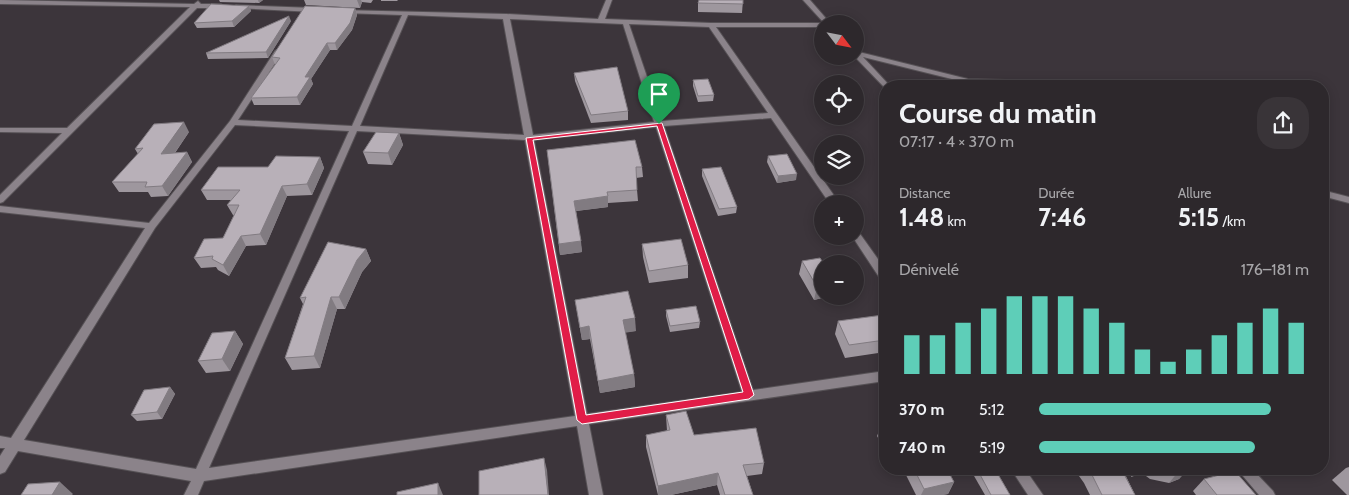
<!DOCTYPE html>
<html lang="fr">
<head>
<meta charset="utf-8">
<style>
  :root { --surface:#2d282c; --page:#393438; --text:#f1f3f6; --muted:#a7a6a9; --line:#484448; --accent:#5eceb8 }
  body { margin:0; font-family:Cabin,sans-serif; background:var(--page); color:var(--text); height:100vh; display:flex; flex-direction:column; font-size:19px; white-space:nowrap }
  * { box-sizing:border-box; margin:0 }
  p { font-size:16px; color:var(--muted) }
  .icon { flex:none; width:28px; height:28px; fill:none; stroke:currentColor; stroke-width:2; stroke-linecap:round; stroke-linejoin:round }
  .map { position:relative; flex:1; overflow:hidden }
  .details { position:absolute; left:879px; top:80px; width:450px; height:395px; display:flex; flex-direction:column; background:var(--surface); border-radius:20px; box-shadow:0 2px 12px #0003,0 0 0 1px var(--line) }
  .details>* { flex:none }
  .needle { width:32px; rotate:122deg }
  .tools { position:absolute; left:814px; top:15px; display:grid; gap:10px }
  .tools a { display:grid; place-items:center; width:50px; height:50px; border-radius:50%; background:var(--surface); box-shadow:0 2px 12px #0003,0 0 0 1px var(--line); font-size:25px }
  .pin { position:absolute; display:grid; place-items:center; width:42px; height:42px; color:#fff; margin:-51px -21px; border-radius:50% 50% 50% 0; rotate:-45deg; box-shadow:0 0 5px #0007 }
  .pin .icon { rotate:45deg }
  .round { display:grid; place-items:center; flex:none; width:52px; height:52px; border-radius:20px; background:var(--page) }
  .head { display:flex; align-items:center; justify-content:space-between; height:85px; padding:0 20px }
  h1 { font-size:28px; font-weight:700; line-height:38px }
  .stats { display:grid; grid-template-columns:repeat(3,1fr); gap:8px; height:85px; padding:5px 20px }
  .stats div { display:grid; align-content:center }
  .stats b { font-size:25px; font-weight:700 }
  .stats small { font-size:14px; font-weight:400 }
  .stats p { font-size:14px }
  .chart { height:140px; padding:10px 20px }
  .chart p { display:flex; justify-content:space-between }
  .chart svg { width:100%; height:90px; margin-top:5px; stroke:var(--accent); stroke-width:6 }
  ul { padding:0 20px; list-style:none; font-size:16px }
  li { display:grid; grid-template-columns:80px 60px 1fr; align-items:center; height:38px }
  li i { height:12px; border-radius:6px; background:var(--accent) }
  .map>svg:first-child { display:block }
</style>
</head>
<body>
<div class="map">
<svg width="1349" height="495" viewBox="0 0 1349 495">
  <rect width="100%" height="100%" fill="#3c353b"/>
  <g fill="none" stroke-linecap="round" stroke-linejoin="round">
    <g stroke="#565155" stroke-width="2">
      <g id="street">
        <polygon points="0,0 194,4 198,1 201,4 221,4 224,6 221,8 197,8 3,202 0,203 0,195 62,133 0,132 0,128 67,128 190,7 0,4"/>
        <path d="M606 0H612L605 19 711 23H824L803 0H810L830 23 831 24H822V27H716L840 204H830L771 118 664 126 753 390 885 371V381L589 424 603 495H589L577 426 204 481 198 495H184L191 481 18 451 5 472 0 474V456L5 448H0V436L11 438 145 228 0 212V206L149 223 230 121 275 51 279 49 283 51 238 120 352 126 402 15 343 13 340 11 341 10 506 14 598 19ZM408 15 503 19 524 135 360 126ZM510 19 623 24 654 122 533 135ZM629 24 709 27 768 113 662 121ZM235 125 349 131 196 469 24 440 155 228ZM656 127 742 392 587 414 534 140ZM357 131 525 140 575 416 209 468Z"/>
        <polygon points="236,5 314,8 317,10 314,12 234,8 233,7"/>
        <polygon points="855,51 968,79 1006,80 1036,84 1040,86 968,83 863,57 890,86 885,86 885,88 854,56"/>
        <polygon points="1322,190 1349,197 1349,203 1322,196"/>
        <polygon points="855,230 858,231 885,269 885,281 881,280 852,236 855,236"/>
        <polygon points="1011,469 1025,469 1043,495 1028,495"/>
        <polygon points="1237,469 1252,469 1273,491 1275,495 1259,495"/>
      </g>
    </g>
    <use href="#street" fill="#8b838a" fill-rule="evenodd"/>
  </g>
  <g fill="#9e979e">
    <polygon points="219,0 263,0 259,3 220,2"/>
    <polygon points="304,0 373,0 371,3 362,2 360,8 306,5"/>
    <polygon points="381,0 398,0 397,1 381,1"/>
    <polygon points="743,0 742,13 698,12 698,3"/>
    <polygon points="249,6 251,11 234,27 197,28 194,23"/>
    <polygon points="355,8 357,15 352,30 337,50 330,50 311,79 313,84 300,105 254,105 251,98 275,65 272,57"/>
    <polygon points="291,21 268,58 208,59 206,53"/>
    <polygon points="574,73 628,111 628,120 591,123 575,81"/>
    <polygon points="693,80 714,95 713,101 698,102 693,86"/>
    <polygon points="189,132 175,153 187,152 192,162 168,196 151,197 148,192 119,192 112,182 138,154 135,149"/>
    <polygon points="399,133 403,145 392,165 368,164 363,152"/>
    <polygon points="547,150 642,167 643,177 636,178 638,201 608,203 608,207 576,211 582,252 560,255"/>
    <polygon points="768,156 796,180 777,183 767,162"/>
    <polygon points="320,157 324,168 312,195 287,196 266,245 246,246 229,276 218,270 216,267 201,268 194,258 223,238 234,215 233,215 227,205 231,200 207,200 201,190 268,167"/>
    <polygon points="702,169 737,207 736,213 718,216 702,176"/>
    <polygon points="642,244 688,265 688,278 649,283 643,257"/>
    <polygon points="366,249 371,261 362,272 345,309 337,309 320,368 292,370 285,358 303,304 300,298"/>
    <polygon points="802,261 822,296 830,296 814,300 799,274"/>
    <polygon points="575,300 636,331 625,332 634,374 635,387 600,393 590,339 582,340"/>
    <polygon points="666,310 700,322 699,328 670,332 666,316"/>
    <polygon points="885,319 885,352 845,358 835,334 838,321"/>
    <polygon points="235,331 243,344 230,371 206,373 198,361"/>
    <polygon points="170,387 175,394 162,419 137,421 131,415"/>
    <polygon points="666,415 694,435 764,463 762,474 747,476 753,495 720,495 717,485 671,495 658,495 646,447 646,435 667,431"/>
    <polygon points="885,423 885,450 877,436 882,424"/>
    <polygon points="1349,467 1349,495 1347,495 1332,480 1346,468"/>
    <polygon points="903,469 947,469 954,482 948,494 942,495 916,495"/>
    <polygon points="970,469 995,469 1010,495 985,495"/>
    <polygon points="1074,469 1126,469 1125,474 1135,495 1090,495 1084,483"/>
    <polygon points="1131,469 1188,469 1179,479 1169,483 1150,479 1142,473 1131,477"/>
    <polygon points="1204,479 1256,495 1196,495 1193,491"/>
  </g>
  <g fill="#817b81">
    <polygon points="258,0 263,0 259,3"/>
    <polygon points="357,0 361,0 362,2 360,8"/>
    <polygon points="249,6 251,11 234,27 232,21"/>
    <polygon points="355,8 357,15 352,30 337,50 335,43"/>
    <polygon points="289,16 291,21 268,58 266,52"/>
    <polygon points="327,43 330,50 311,79 313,84 300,105 297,97 305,77"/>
    <polygon points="184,122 189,132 167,164 161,154"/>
    <polygon points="399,133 403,145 392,165 388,153"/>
    <polygon points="187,152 192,162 168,196 162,186"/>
    <polygon points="320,157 324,168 312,195 307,184"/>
    <polygon points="797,174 796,180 777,183 778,176"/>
    <polygon points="282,186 287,196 266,245 260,234"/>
    <polygon points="608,196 608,207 576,211 574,201"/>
    <polygon points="241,236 246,246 229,276 223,265"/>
    <polygon points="581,241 582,252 560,255 559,244"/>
    <polygon points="366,249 371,261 362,272 345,309 339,297 357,260"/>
    <polygon points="822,286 822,296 830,296 814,300 817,287"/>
    <polygon points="331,297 337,309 320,368 314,356"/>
    <polygon points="635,318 636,331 624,333 623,320"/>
    <polygon points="589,326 590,339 582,340 580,328"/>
    <polygon points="235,331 243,344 230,371 222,359"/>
    <polygon points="634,374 635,387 600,393 598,381"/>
    <polygon points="170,387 175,394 162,419 157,412"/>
    <polygon points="544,458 547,470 549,495 548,495"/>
    <polygon points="1137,469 1146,469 1142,473 1131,477"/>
    <polygon points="1185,469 1188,469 1179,479 1169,483 1179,471"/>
    <polygon points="718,473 717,485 671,495 658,495 658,486"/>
    <polygon points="60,482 73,494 72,495 52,495"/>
    <polygon points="954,482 948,494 942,495 921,495 924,489"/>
    <polygon points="438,483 443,495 438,495"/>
  </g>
  <g fill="#b8b0b8" stroke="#817b81">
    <polygon points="699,0 743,0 743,4 698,3"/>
    <polygon points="211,4 249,6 232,21 194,23"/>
    <polygon points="305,6 355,8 350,23 335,43 327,43 305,77 310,77 297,97 251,98 280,58 272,57"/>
    <polygon points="289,16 266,52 206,53"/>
    <polygon points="617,67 628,111 591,115 574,73"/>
    <polygon points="708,79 714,95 698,96 693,80"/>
    <polygon points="184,122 161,154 187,152 162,186 145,187 147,182 112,182 143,148 135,149 154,124"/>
    <polygon points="376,132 399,133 388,153 363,152"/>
    <polygon points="635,140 642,167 636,167 637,190 607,192 608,196 574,201 581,241 559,244 547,150"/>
    <polygon points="787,154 797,174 778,176 768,156"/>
    <polygon points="276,156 320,157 307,184 282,186 260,234 241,236 223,265 212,259 213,256 194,258 204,239 223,238 239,205 227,205 240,190 201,190 218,167 268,167"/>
    <polygon points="721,167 737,207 719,209 702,169"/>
    <polygon points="681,239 688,265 649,271 642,244"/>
    <polygon points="328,242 366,249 357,260 339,297 331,297 314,356 285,358 306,297 300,298"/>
    <polygon points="820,258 824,264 822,264 822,286 817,287 802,261"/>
    <polygon points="628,291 635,318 623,320 634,374 598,381 589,326 580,328 575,300"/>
    <polygon points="696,306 700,322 670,326 666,310"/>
    <polygon points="883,315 885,319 885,340 849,345 838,321"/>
    <polygon points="235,331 222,359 198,361 212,333"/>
    <polygon points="170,387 157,412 131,415 144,390"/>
    <polygon points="686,411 694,435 756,428 764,463 743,465 753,495 725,495 718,473 658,486 646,435 670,430 666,415"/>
    <polygon points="885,423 885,430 882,424"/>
    <polygon points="544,458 548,495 479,495 479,471"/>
    <polygon points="914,469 947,469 954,482 924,489"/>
    <polygon points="977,469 995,469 1010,495 991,495"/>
    <polygon points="1088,469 1126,469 1128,470 1123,472 1135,495 1102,495 1091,473"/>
    <polygon points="1166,469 1185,469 1179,471"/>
    <polygon points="1235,471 1256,495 1217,495 1204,479"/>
    <polygon points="60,482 52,495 21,495 28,484"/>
    <polygon points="438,483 438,495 397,495 397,492"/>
  </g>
  <path fill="#e11d48" stroke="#fff" fill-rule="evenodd" d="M662 123 754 395 749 399 582 424 577 420 526 138ZM657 126 743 392 586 415 533 140Z"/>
</svg>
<div class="tools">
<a><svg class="needle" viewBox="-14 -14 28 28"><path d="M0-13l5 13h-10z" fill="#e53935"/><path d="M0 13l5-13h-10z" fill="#a7a6a9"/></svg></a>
<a><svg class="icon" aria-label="locate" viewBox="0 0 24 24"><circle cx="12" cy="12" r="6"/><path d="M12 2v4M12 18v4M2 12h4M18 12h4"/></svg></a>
<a><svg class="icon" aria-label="layers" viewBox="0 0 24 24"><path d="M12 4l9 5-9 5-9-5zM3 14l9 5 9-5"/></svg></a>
<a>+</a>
<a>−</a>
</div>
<div class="pin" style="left:659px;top:124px;background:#1e9e55"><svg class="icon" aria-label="arrive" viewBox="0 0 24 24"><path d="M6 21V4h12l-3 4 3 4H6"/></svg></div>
<section class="details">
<div class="head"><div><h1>Course du matin</h1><p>07:17 · 4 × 370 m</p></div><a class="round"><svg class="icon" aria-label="share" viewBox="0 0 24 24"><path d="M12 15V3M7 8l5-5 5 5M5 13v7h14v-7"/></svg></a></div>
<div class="stats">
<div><p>Distance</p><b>1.48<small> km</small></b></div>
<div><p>Durée</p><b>7:46</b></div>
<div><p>Allure</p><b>5:15<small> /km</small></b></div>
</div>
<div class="chart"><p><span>Dénivelé</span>176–181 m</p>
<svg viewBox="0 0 160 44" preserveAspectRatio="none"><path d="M5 44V25M15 44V25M25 44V19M35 44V12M45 44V6M55 44V6M65 44V6M75 44V12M85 44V19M95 44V32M105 44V38M115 44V32M125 44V25M135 44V19M145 44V12M155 44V19"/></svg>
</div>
<ul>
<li><b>370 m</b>5:12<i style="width:86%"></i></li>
<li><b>740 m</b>5:19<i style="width:80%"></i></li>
</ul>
</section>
</div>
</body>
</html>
